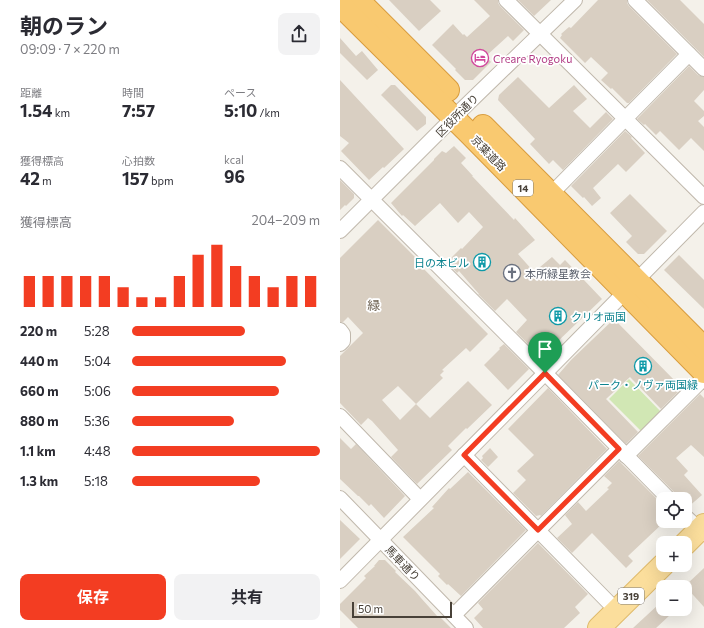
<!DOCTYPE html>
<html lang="ja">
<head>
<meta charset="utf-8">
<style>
  :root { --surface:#fff; --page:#f2f2f3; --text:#2b2b33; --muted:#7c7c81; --accent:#f33d22 }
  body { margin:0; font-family:Commissioner,"Noto Sans JP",sans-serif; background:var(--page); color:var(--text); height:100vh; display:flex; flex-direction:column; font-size:15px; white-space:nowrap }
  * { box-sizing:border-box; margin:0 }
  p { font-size:13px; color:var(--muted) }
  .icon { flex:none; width:22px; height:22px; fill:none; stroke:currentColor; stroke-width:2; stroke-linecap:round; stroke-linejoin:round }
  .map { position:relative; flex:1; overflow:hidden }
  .panel { display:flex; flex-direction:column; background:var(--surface); width:340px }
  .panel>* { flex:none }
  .tools { position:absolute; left:316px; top:492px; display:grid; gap:8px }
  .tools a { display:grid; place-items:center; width:36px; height:36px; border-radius:8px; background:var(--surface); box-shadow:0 4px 16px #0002; font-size:20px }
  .scale { position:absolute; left:12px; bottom:10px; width:100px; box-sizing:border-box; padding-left:4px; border:2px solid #484138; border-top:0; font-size:11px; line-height:14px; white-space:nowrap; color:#484138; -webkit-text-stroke:3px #fff; paint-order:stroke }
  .pin { position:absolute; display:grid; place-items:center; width:34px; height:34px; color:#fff; margin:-41px -17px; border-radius:50% 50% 50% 0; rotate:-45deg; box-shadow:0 0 4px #0007 }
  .pin .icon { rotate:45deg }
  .round { display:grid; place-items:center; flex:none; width:42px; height:42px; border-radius:8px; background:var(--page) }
  .overview { display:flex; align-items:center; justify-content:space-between; height:68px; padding:0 20px }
  h1 { font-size:22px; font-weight:700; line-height:30px }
  .figures { display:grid; grid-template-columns:repeat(3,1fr); gap:6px; height:68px; padding:4px 20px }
  .figures div { display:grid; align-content:center }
  .figures b { font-size:17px; font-weight:700 }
  .figures small { font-size:11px; font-weight:400 }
  .figures p { font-size:11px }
  .chart { height:112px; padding:8px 20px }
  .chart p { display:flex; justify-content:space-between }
  .chart svg { width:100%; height:72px; margin-top:4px; stroke:var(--accent); stroke-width:6 }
  .cta { display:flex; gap:8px; margin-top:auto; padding:8px 20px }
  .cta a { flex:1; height:46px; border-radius:8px; background:var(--accent); color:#fff; font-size:16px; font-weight:700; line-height:46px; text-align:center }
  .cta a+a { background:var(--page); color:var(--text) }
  ul { padding:0 20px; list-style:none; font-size:13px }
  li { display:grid; grid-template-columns:64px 48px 1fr; align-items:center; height:30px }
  li i { height:10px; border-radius:5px; background:var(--accent) }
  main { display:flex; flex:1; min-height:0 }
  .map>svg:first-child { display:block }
</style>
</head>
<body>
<main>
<section class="panel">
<div class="overview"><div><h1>朝のラン</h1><p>09:09 · 7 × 220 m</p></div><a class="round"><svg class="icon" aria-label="share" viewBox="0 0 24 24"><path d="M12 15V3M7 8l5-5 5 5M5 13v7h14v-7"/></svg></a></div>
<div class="figures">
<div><p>距離</p><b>1.54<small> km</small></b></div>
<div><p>時間</p><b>7:57</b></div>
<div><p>ペース</p><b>5:10<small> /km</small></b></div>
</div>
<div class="figures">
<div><p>獲得標高</p><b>42<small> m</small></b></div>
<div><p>心拍数</p><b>157<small> bpm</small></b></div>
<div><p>kcal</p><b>96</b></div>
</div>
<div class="chart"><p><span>獲得標高</span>204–209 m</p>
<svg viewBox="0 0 160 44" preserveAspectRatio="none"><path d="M5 44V25M15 44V25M25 44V25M35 44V25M45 44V25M55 44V32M65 44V38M75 44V38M85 44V25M95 44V12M105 44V6M115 44V19M125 44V25M135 44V32M145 44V25M155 44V25"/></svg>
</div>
<ul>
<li><b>220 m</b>5:28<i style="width:60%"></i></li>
<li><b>440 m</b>5:04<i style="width:82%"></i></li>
<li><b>660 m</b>5:06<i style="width:78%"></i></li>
<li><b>880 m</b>5:36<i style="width:54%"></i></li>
<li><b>1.1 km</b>4:48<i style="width:100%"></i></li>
<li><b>1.3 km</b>5:18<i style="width:68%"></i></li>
</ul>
<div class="cta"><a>保存</a><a>共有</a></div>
</section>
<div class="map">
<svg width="364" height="628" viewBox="0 0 364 628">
  <rect width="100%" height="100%" fill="#f4f1ea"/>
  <polygon fill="#d1e7b4" points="289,379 324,415 304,434 269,399"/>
  <g fill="#d9cfc2" fill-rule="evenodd">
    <polygon points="49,0 90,0 101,11 79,31"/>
    <polygon points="134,0 158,0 158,3 160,6 184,30 173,41 168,36 146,56 151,62 133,80 125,80 115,70 116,69 92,45 113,24 123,35 124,34 127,37 150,16"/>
    <polygon points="178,0 211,0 194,16"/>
    <polygon points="258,0 287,0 287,3 289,6 337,54 289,103 287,103 272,88 271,89 261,80 268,73 251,57 245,63 220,38 222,35 221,34 229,27 231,28"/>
    <polygon points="307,0 340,0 364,24 364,57"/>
    <polygon points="0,38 16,56 22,51 38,70 27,80 0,53"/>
    <polygon points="349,66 358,75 364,77 364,90 354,101 364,111 364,116 358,121 364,127 364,151 351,138 339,150 320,131 316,135 305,124 304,125 297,119"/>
    <polygon points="178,77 209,108 234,85 247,99 233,111 250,128 266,112 273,119 223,170 213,160 209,164 190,144 195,139 158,100 159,95"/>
    <polygon points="0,80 64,149 44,168 43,167 29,180 1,151 9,143 0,136"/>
    <polygon points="51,85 55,85 86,117 86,124 77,131 41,95"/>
    <polygon points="285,131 292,137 291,138 305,153 286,172 278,164 253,188 261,198 252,206 244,197 243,198 231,186"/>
    <polygon points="114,146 126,158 121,163 133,176 132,176 174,220 175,218 195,240 178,254 194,272 212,257 220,265 225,260 262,299 215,344 216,345 203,359 176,332 187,320 167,299 155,311 138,294 139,294 119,271 117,273 107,262 121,248 122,249 143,227 129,212 118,223 100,203 75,226 63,215 62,216 51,203 94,160 94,159 102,151 106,153"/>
    <polygon points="0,180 14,194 14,198 6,206 5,205 0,210"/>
    <polygon points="290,194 327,231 304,254 298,254 286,242 292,236 270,213"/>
    <path d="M38 220 76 258 75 260 148 334 130 352 126 348 102 370 104 371 100 375 103 378 76 404 90 418 128 381 152 405 127 429 126 428 108 446 112 450 77 484 51 457 58 450 32 421 28 418 21 425 0 403V356L23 333 8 317 3 322H0V258ZM58 386 76 404 60 420 42 400Z"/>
    <polygon points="339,255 364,280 364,309 324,270"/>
    <polygon points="274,319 342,388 321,409 290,377 266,399 298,432 286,444 218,375 231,360"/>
    <polygon points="164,344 189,369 168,390 144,365 160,349 159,348"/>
    <polygon points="208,388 267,449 201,516 200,515 196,516 173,493 186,480 177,471 194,455 168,429"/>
    <polygon points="360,394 364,398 364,457 351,445 336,458 348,471 344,475 362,495 347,508 345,508 345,499 338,499 335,493 298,456"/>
    <polygon points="0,438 11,449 16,444 65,496 44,518 31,504 29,506 19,496 18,496 0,479"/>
    <polygon points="150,448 158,457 148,467 141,460 143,458 142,456"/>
    <polygon points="279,461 323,505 323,523 288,556 293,561 286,568 252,533 232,553 217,538 232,524 225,515 238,502 246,511 269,489 267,488 272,483 264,476"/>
    <polygon points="128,472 186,530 121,596 108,584 107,585 98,576 100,574 63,537 94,508 92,507 109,488 110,489"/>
    <polygon points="0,520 20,539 0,559"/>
    <polygon points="198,543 248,594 235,607 240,613 224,628 143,628 134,618 143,609 138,603"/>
    <polygon points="39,560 45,560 56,571 55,572 75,591 81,598 98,617 99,616 111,628 18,628 0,610 0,604 26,578 24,576 35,566 34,566"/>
    <polygon points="364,568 364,607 345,586"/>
    <polygon points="319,604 323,607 323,609 324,609 330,615 316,628 293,628"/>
  </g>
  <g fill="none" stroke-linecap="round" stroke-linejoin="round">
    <g stroke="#c0b8ac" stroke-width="16">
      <g id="street">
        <polyline points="166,0 364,197"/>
        <polyline points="295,0 364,69"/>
        <polyline points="0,168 205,373 329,499"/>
        <polyline points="211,194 349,54"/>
        <polyline points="0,231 114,117 235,0"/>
        <polyline points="0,330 3,334 3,341 0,344"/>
        <polyline points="0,416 80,499"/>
        <polyline points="124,455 277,611"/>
        <polyline points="286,456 364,378"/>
        <polyline points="0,498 126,628"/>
        <polyline points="345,516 364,534"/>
        <polyline points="0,581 364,212"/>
        <polyline points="114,615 279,449"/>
      </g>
    </g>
    <g stroke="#e0bb6c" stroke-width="24">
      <g id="primary">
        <polyline points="345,544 364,525"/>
        <polyline points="259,628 323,565"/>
      </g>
    </g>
    <g stroke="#d99d3f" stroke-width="24">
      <g id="highway">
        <polyline points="18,0 108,90"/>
        <polyline points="0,5 130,134 364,372"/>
        <polyline points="143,126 364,348"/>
      </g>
    </g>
    <use href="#street" stroke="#fff" stroke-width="14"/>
    <use href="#primary" stroke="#fbde9c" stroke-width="22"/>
    <use href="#highway" stroke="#f9c970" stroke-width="22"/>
  </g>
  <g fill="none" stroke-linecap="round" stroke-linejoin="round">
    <g stroke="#fff" stroke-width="8">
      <polygon id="route" points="205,373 279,449 198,530 124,455"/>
    </g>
    <use href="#route" stroke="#f33d22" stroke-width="5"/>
  </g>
  <defs>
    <g id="hotel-ring" transform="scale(0.9)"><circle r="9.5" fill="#fff" stroke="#d1479c" stroke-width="1.5"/><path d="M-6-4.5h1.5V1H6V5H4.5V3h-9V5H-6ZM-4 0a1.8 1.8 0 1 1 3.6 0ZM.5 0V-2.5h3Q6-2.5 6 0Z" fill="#d1479c"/></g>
    <g id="building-ring" transform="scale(0.9)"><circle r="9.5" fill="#fff" stroke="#0f9aa8" stroke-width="1.5"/><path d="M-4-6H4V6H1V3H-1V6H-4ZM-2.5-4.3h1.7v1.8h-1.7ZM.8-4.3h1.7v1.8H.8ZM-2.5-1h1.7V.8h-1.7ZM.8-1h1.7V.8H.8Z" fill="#0f9aa8"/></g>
    <g id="church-ring" transform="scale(0.9)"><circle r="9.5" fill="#fff" stroke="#6b7280" stroke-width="1.5"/><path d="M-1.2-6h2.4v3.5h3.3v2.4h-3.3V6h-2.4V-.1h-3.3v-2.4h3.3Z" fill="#6b7280"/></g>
  </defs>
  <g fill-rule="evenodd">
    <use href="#hotel-ring" x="140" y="58"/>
    <use href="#building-ring" x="142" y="262"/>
    <use href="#church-ring" x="172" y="273"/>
    <use href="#building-ring" x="218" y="316"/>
    <use href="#building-ring" x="303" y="366"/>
  </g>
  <g text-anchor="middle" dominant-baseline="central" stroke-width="3.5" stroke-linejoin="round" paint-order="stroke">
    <g fill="#fff" stroke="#7f7a74" stroke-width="1">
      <rect x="173" y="180" width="20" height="16" rx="3"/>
      <rect x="278" y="588" width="26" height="16" rx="3"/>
    </g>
    <g font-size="10" font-weight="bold" fill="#484138">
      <text x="183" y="188">14</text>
      <text x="291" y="596">319</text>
    </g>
    <g font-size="11" fill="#b23c85" stroke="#fff" text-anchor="start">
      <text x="153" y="58">Creare Ryogoku</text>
    </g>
    <g font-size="11" fill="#484138" stroke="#fff">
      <text transform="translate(117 115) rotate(-45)">区役所通り</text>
      <text transform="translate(149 153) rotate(46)">京葉道路</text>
      <text transform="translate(63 563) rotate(46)">馬車通り</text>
    </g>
    <g font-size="11" fill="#0d838f" stroke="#fff" text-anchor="end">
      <text x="129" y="262">日の本ビル</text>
      <text x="231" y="316" text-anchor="start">クリオ両国</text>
      <text x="303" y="384" text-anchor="middle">パーク・ノヴァ両国緑</text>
    </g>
    <g font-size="11" fill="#5b616d" stroke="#fff" text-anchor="start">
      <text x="185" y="273">本所緑星教会</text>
    </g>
    <g font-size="13" fill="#6b5f4f" stroke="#fff">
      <text x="34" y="305">緑</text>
    </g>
  </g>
</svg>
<div class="tools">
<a><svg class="icon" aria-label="locate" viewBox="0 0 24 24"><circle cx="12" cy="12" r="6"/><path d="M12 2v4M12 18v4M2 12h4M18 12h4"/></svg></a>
<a>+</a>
<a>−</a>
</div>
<div class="scale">50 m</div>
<div class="pin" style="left:205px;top:373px;background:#1e9e55"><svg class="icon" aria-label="arrive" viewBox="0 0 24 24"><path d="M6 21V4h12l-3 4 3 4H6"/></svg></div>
</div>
</main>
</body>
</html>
